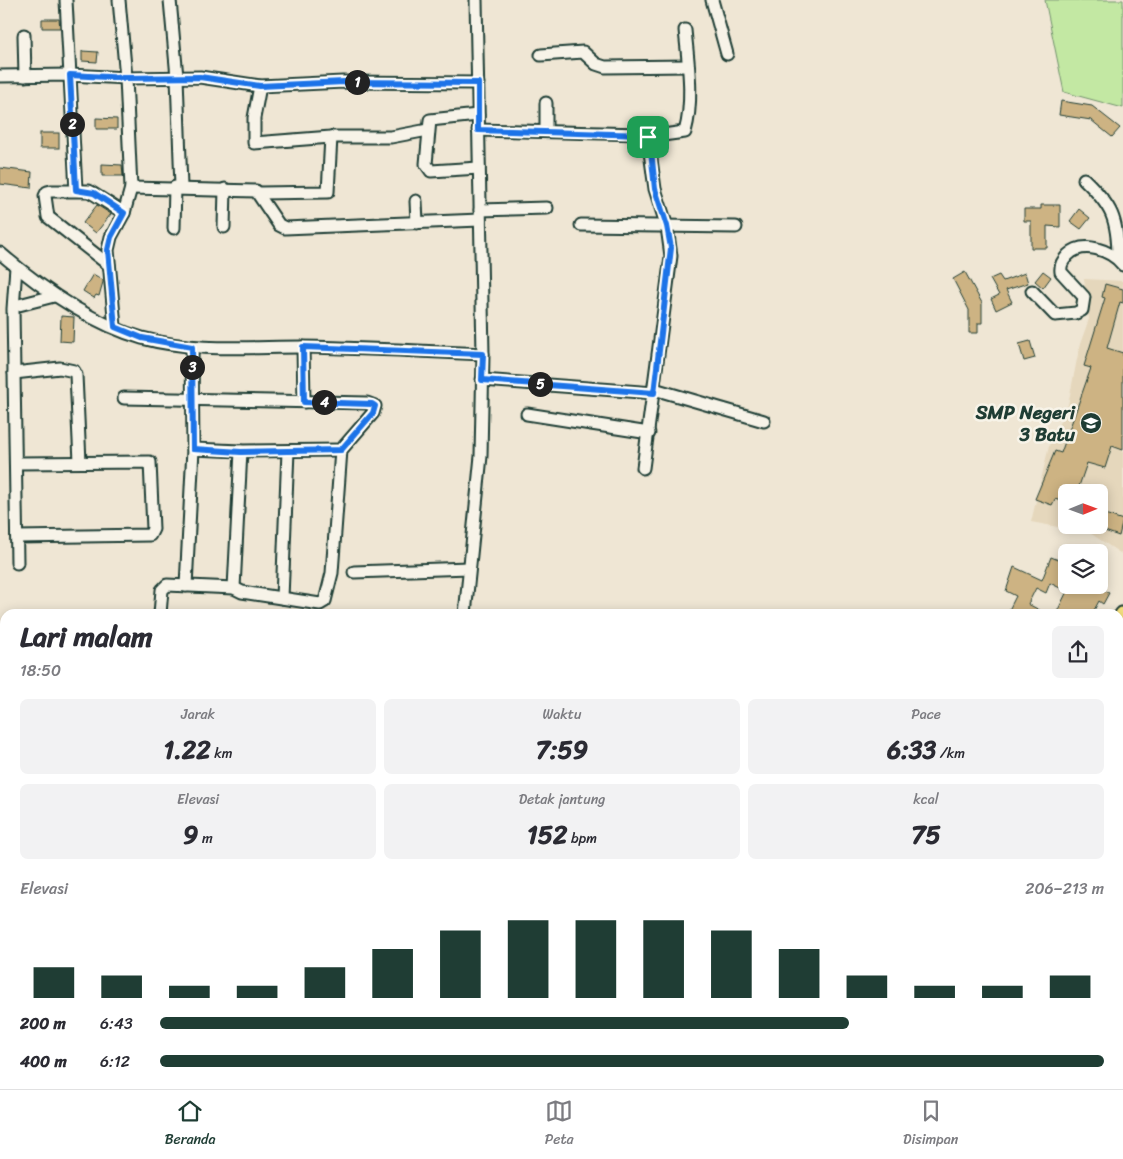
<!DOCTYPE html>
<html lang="id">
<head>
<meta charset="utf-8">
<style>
  :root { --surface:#fff; --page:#f2f2f3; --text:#2b2b33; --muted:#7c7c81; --line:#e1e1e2; --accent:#1f3d34 }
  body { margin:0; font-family:Sriracha,sans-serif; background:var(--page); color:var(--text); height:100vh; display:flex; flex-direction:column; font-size:19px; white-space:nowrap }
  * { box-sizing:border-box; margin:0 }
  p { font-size:16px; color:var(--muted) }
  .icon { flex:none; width:28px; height:28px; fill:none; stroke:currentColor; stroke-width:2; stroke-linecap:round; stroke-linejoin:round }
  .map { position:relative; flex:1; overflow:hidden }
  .drawer { position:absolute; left:0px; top:609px; width:1124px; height:481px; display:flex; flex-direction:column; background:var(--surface); border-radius:15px 15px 0 0; box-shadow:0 2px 12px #0003 }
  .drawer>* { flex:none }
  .needle { width:32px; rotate:89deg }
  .buttons { position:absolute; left:1058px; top:484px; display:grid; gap:10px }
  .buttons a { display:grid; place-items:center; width:50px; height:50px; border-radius:8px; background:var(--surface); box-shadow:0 2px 12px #0003; font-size:25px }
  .pin { position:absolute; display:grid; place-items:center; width:42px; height:42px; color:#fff; margin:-21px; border-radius:10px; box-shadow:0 2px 8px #0006 }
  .km { position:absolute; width:25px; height:25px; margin:-12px; border-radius:50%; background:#222; color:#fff; font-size:14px; line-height:25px; text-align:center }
  .round { display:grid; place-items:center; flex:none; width:52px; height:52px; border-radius:8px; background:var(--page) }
  .overview { display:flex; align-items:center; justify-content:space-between; height:85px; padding:0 20px }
  h1 { font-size:28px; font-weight:800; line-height:38px }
  .stats { display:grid; grid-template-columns:repeat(3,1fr); gap:8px; height:85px; padding:5px 20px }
  .stats div { display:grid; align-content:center; border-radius:8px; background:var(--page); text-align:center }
  .stats b { font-size:25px; font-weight:800 }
  .stats small { font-size:14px; font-weight:400 }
  .stats p { font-size:14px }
  .chart { height:140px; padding:10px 20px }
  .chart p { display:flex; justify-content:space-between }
  .chart svg { width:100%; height:90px; margin-top:5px; stroke:var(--accent); stroke-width:6 }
  ul { padding:0 20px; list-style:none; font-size:16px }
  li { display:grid; grid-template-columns:80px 60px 1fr; align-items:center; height:38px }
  li i { height:12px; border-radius:6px; background:var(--accent) }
  .menu { display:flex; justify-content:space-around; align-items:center; height:70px; border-top:1px solid var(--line); background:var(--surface); font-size:14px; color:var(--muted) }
  .menu a { display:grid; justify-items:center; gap:2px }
  .menu .selected { color:var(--accent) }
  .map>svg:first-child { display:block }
</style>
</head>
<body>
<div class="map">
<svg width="1123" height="1089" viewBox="0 0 1123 1089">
  <rect width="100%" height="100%" fill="#efe6d4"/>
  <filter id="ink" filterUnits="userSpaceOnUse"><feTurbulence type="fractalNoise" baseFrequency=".02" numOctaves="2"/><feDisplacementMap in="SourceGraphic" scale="10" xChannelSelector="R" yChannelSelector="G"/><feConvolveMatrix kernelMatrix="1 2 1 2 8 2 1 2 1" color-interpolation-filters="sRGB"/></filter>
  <g filter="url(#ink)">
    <path fill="#e5d7bc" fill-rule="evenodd" d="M1084 279 1123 281V555L1090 533 1031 522 1050 442 1068 405 1080 344 1089 319ZM1066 492H1099V525H1066Z"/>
    <polygon fill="#c3e8a3" stroke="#71926c" points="1045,0 1123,0 1123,108 1064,92"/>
    <g fill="#cdb383" stroke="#1f3d34">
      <polygon points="42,19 59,19 60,28 42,28"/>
      <polygon points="82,51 98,52 97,62 82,61"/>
      <polygon points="1061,101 1092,106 1120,128 1112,137 1091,120 1059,115"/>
      <polygon points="96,118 117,119 117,129 96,129"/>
      <rect x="40" y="133" width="19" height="15"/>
      <polygon points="102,164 122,165 123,176 102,176"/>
      <polygon points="0,168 32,172 31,188 0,184"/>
      <polygon points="97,205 111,214 96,233 83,223"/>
      <polygon points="1041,205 1060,205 1060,227 1047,226 1047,248 1031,248 1031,221 1024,221 1024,209 1041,209"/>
      <polygon points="1079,209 1090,218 1081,229 1070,221"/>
      <polygon points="1043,271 1051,277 1043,288 1035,281"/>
      <polygon points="965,272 982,303 982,323 978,323 978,333 969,333 969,310 953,279"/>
      <polygon points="1025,273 1028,283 1006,290 1012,302 996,310 991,299 999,295 990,279 999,275 1003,281"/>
      <polygon points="93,274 103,280 103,282 99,296 96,295 94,298 83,291"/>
      <polygon points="1105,284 1123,289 1123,303 1120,302 1107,348 1123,353 1123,450 1112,446 1105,468 1087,463 1077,492 1066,492 1066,503 1055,499 1052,505 1035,499 1055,451 1061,453 1091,368 1084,366 1105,298 1102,297"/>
      <polygon points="61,316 74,317 73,342 60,341"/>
      <polygon points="1030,341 1035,358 1024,361 1019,344"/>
      <polygon points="1099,512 1123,520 1119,536 1099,529"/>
      <polygon points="1051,557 1066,563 1066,591 1050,583 1046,593 1036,588 1028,604 1047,614 1007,614 1016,596 1006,591 1014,567 1042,580"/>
      <polygon points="1070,585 1094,585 1109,593 1103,604 1099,601 1092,614 1056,614"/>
    </g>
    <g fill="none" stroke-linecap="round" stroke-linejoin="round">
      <g stroke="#1f3d34" stroke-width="15">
        <g id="minor">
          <polyline points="66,0 76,190"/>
          <polyline points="170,0 177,77 181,187"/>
          <polyline points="712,0 727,54"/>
          <polyline points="24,35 25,76"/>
          <polyline points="541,55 583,52 596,64 605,67 688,66"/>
          <polyline points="0,76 70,75 126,78 200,77 260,86 343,82 478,83"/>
          <polyline points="260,86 254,118 254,143 331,137 391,137 428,130"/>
          <polyline points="546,103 546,131"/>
          <polyline points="478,115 430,120 426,164 431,171 479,168"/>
          <polyline points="478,130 641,134 648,137 655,189 667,227 671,256 643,468"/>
          <path d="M648 137 685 132C694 100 688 62 685 30"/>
          <path d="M1084 179C1112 206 1118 219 1118 258"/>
          <polyline points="131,188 256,191 279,225 285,228 480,220"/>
          <polyline points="260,193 328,192 331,137"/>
          <polyline points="416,201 417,223"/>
          <polyline points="480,210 547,208"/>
          <polyline points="581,225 736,227"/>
          <polyline points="224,227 225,189"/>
          <polyline points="174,228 175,187"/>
          <path d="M0 253C41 288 90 323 142 338 193 352 249 347 301 347 362 348 422 351 483 354"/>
          <polyline points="109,265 48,217 45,196 47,192 51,191 89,191 124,213"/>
          <polyline points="16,267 13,309 17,563"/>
          <path d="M1032 291 1055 315 1076 313 1082 310 1084 297 1061 272C1060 264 1063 261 1068 255 1083 240 1111 250 1123 265"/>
          <polyline points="15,306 54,296"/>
          <polyline points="115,327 108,250 111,237 124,213 131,188 126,78 119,0"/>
          <polyline points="303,347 304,402"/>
          <polyline points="14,373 60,368 74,371 76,375 80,462"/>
          <polyline points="482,380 654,393"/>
          <polyline points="654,389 764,421"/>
          <polyline points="124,398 367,403 375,406 373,413 341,450 332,573 325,601 320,604 242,592 234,588 167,585 162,590 160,614"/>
          <polyline points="527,414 649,433"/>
          <polyline points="193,449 241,451 341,450"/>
          <polyline points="16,463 150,462 153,529 150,535 17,537"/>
          <polyline points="354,572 469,568"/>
          <polyline points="186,586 193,449 192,347"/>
          <polyline points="234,588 241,451"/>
          <polyline points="282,598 288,451"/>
          <polyline points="465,614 481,456 483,354 476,0"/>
          <polyline points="1119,631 1123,633"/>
          <polyline points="0,663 5,664"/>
          <polyline points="1119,668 1123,670"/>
          <polyline points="1119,722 1123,723"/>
          <polyline points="1119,813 1123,813"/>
          <polyline points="1119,944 1123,944"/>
          <polyline points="0,995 5,996"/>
          <polyline points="1119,1011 1123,1012"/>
          <polyline points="0,1077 5,1077"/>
          <polyline points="124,1085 194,1089"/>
          <polyline points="906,1085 907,1089"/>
          <polyline points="995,1085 995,1089"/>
          <polyline points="1093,1085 1093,1089"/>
          <polyline points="351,1089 352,1085"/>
          <polyline points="454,1089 454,1085"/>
          <polyline points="570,1089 570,1085"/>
        </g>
      </g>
      <g stroke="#1f3d34" stroke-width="18">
        <g id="major">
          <polyline points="1119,620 1123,614"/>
          <polyline points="739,1089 742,1085"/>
        </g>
      </g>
      <use href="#minor" stroke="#f7f3e8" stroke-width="11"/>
      <use href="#major" stroke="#f7e281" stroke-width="14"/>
    </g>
  </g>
  <g fill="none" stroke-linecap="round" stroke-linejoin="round" filter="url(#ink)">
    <g stroke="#fff" stroke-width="10">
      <polygon id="route" points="70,75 126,78 200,77 260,86 344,82 478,83 478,130 646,135 650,141 655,189 667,226 671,248 654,393 482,380 483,354 303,347 304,402 372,404 375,406 373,413 341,450 241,452 193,449 192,347 142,338 115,327 108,250 111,237 124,213 94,193 76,190"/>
    </g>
    <use href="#route" stroke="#1a73e8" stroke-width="6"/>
  </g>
  <defs>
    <g id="school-disc" transform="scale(1.125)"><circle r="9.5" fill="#1f3d34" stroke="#f7f3e8"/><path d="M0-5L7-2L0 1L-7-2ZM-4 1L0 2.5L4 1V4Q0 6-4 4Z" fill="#fff"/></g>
  </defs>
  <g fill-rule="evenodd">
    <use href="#school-disc" x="1091" y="423"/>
  </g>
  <g text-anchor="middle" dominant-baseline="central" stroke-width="5" stroke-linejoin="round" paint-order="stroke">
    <g font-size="19" font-weight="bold" fill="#1f3d34" stroke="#f7f3e8" text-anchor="end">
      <text x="1075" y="412">SMP Negeri<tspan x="1075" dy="22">3 Batu</tspan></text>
    </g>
  </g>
</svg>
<div class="buttons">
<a><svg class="needle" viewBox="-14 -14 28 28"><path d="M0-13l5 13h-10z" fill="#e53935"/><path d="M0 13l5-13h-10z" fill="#7c7c81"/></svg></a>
<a><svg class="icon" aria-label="layers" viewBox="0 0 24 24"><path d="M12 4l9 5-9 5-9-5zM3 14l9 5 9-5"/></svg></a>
</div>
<div class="pin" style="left:648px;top:137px;background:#1e9e55"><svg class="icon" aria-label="arrive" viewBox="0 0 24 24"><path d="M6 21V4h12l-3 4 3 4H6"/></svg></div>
<b class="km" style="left:357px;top:82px">1</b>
<b class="km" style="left:72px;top:124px">2</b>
<b class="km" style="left:192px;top:367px">3</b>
<b class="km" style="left:324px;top:402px">4</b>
<b class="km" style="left:540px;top:384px">5</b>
<section class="drawer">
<div class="overview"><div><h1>Lari malam</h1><p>18:50</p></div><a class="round"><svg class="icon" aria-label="share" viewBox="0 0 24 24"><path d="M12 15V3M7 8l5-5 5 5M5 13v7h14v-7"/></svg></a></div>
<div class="stats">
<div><p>Jarak</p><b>1.22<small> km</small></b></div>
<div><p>Waktu</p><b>7:59</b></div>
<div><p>Pace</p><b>6:33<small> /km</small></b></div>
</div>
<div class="stats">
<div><p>Elevasi</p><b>9<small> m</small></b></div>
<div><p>Detak jantung</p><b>152<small> bpm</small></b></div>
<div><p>kcal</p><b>75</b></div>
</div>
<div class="chart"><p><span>Elevasi</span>206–213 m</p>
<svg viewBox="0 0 160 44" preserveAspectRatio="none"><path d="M5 44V29M15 44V33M25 44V38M35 44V38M45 44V29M55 44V20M65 44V11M75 44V6M85 44V6M95 44V6M105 44V11M115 44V20M125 44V33M135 44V38M145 44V38M155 44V33"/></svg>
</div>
<ul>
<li><b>200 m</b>6:43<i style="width:73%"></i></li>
<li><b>400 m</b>6:12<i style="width:100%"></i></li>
</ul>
</section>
</div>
<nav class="menu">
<a class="selected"><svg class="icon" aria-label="home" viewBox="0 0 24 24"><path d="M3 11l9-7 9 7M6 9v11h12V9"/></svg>Beranda</a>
<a><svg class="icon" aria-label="map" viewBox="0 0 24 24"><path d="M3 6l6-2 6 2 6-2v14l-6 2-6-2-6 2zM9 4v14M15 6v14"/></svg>Peta</a>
<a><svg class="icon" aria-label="saved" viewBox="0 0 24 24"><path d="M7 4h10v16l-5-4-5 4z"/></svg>Disimpan</a>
</nav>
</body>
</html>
